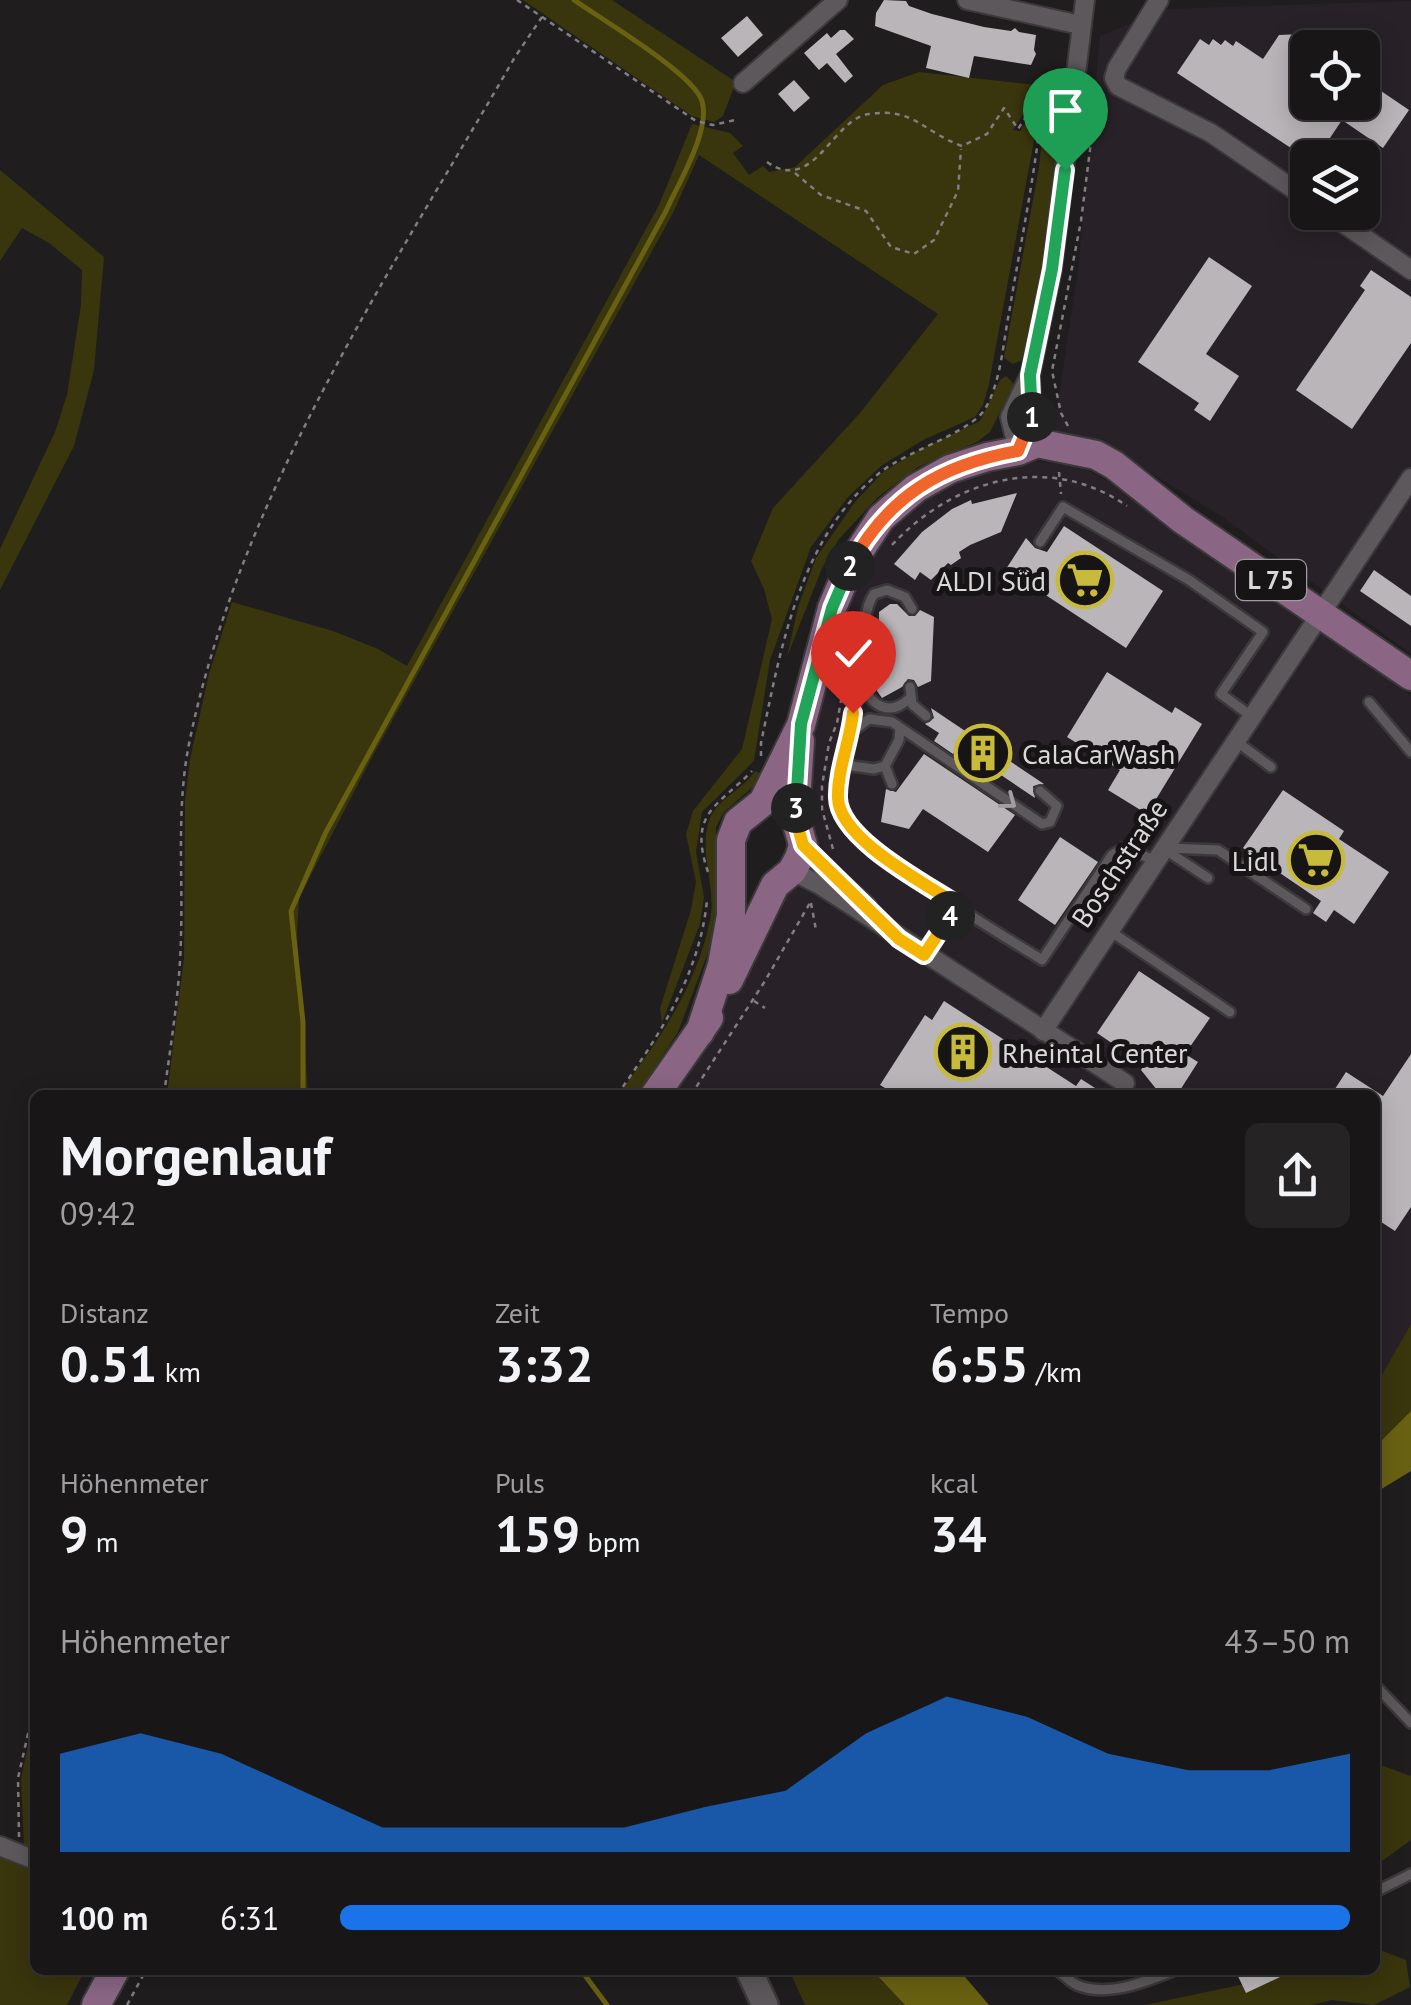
<!DOCTYPE html>
<html lang="de">
<head>
<meta charset="utf-8">
<style>
  :root { --surface:#181617; --page:#252324; --text:#f1f3f6; --muted:#9f9fa1; --line:#363536; --accent:#1a73e8 }
  body { margin:0; font-family:"PT Sans",sans-serif; background:var(--page); color:var(--text); height:100vh; display:flex; flex-direction:column; font-size:38px; white-space:nowrap }
  * { box-sizing:border-box; margin:0 }
  p { font-size:32px; color:var(--muted) }
  .icon { flex:none; width:55px; height:55px; fill:none; stroke:currentColor; stroke-width:2; stroke-linecap:round; stroke-linejoin:round }
  .map { position:relative; flex:1; overflow:hidden }
  .details { position:absolute; left:30px; top:1090px; width:1350px; height:885px; display:flex; flex-direction:column; background:var(--surface); border-radius:15px; box-shadow:0 5px 25px #0003,0 0 0 2px var(--line) }
  .details>* { flex:none }
  .fabs { position:absolute; left:1290px; top:30px; display:grid; gap:20px }
  .fabs a { display:grid; place-items:center; width:90px; height:90px; border-radius:15px; background:var(--surface); box-shadow:0 5px 25px #0003,0 0 0 2px var(--line); font-size:50px }
  .pin { position:absolute; display:grid; place-items:center; width:85px; height:85px; color:#fff; margin:-102px -42px; border-radius:50% 50% 50% 0; rotate:-45deg; box-shadow:0 0 10px #0007 }
  .pin .icon { rotate:45deg }
  .km { position:absolute; width:50px; height:50px; margin:-25px; border-radius:50%; background:#222; color:#fff; font-size:28px; line-height:50px; text-align:center }
  .round { display:grid; place-items:center; flex:none; width:105px; height:105px; border-radius:15px; background:var(--page) }
  .head { display:flex; align-items:center; justify-content:space-between; height:170px; padding:0 30px }
  h1 { font-size:55px; font-weight:800; line-height:75px }
  .figures { display:grid; grid-template-columns:repeat(3,1fr); gap:15px; height:170px; padding:10px 30px }
  .figures div { display:grid; align-content:center }
  .figures b { font-size:50px; font-weight:800 }
  .figures small { font-size:28px; font-weight:400 }
  .figures p { font-size:28px }
  .chart { height:280px; padding:20px 30px }
  .chart p { display:flex; justify-content:space-between }
  .chart svg { width:100%; height:180px; margin-top:10px; fill:var(--accent); opacity:.7 }
  ul { padding:0 30px; list-style:none; font-size:32px }
  li { display:grid; grid-template-columns:160px 120px 1fr; align-items:center; height:75px }
  li i { height:25px; border-radius:12px; background:var(--accent) }
  .map>svg:first-child { display:block }
</style>
</head>
<body>
<div class="map">
<svg width="1411" height="2005" viewBox="0 0 1411 2005">
  <rect width="100%" height="100%" fill="#201d1f"/>
  <g fill="#292128" fill-rule="evenodd">
    <path d="M1411 1V654L1221 516 1128 459 1059 434 1054 427 1078 271 1100 36 1167 9ZM1308 48H1362V102H1308ZM1308 158H1362V212H1308Z"/>
    <polygon points="987,457 1078,465 1148,503 1411,696 1411,1324 1375,1387 1375,1095 666,1095 739,981 790,855 821,658 881,518"/>
  </g>
  <g fill="#39350d">
    <polygon points="523,0 612,0 736,82 723,116 714,122 692,116"/>
    <polygon points="919,72 1054,87 1035,95 1013,130 1020,131 1037,103 1051,97 1038,119 989,384 983,405 975,417 923,440 881,466 848,497 811,547 770,660 754,761 702,812 696,852 704,897 700,924 662,1023 660,1008 691,910 696,882 686,834 693,811 742,749 772,619 764,589 751,561 773,508 860,413 938,314 699,155 672,215 370,761 299,898 297,934 308,1095 167,1095 184,958 185,801 190,759 209,674 232,602 333,631 378,649 407,666 659,205 692,124 730,133 743,146 733,153 749,175 763,166 769,172 795,167 883,85"/>
    <polygon points="1064,75 1042,267 1025,349 1022,360 1013,364 1004,358 1039,167 1044,121 1059,97"/>
    <polygon points="0,170 104,257 94,370 74,446 0,590 0,549 55,432 67,395 81,305 82,270 49,243 22,228 0,261"/>
    <polygon points="1006,376 1014,384 990,432 977,442 918,467 878,497 839,539 822,568 787,657 798,607 816,558 855,502 883,472 921,449 980,421 1000,380"/>
    <path d="M755 771 762 774 755 785 724 812 716 827 717 929 678 1032 637 1095H618C659 1040 696 988 710 920 717 887 698 853 709 821 717 798 742 791 755 771Z"/>
    <polygon points="1411,1324 1411,1411 1375,1447 1375,1387"/>
    <polygon points="35,1712 35,1858 28,1855 24,1846 21,1779"/>
    <polygon points="1375,1763 1411,1776 1411,1840 1375,1866"/>
    <polygon points="0,1851 35,1866 35,1970 85,1970 67,2005 0,2005"/>
    <polygon points="1375,1948 1406,1960 1410,1987 1374,2005 1332,2000 1311,2005 1145,2005 1268,1979 1271,1970 1375,1970"/>
    <polygon points="789,1970 872,1970 905,2005 805,2005"/>
  </g>
  <g fill="#696112">
    <polygon points="1411,1411 1411,1471 1375,1493 1375,1447"/>
    <polygon points="872,1970 959,1970 989,2005 905,2005"/>
  </g>
  <g fill="none" stroke-linecap="round" stroke-linejoin="round">
    <g stroke="#696112" stroke-width="5">
      <path d="M303 1095V1022L291 911 326 832 666 211C678 184 711 130 702 101 694 74 601 19 574 0"/>
      <polyline points="581,1970 607,2005"/>
    </g>
  </g>
  <g fill="#b9b5b8">
    <polygon points="884,0 906,1 909,6 932,14 984,27 1011,31 1015,28 1019,32 1036,35 1034,50 1036,54 1031,65 974,56 969,78 926,68 931,46 875,26 876,13"/>
    <polygon points="747,16 763,35 738,57 721,38"/>
    <polygon points="840,30 845,30 854,39 836,54 853,76 845,83 827,63 819,70 804,53 827,33 831,38"/>
    <polygon points="1326,33 1347,48 1308,48 1308,102 1362,102 1362,78 1409,110 1383,148 1342,120 1326,144 1331,147 1324,158 1293,158 1297,152 1177,73 1200,39 1209,45 1213,39 1221,45 1225,40 1233,46 1236,41 1263,59 1279,35"/>
    <polygon points="794,80 810,98 794,112 778,94"/>
    <polygon points="1209,257 1252,286 1206,354 1239,376 1210,421 1194,410 1199,403 1138,362"/>
    <polygon points="1371,270 1411,297 1411,343 1352,429 1296,390 1365,290 1360,286"/>
    <polygon points="1017,493 1001,532 970,545 959,552 961,558 951,565 948,563 931,580 920,572 915,580 894,564 922,532 952,509 971,500 972,504"/>
    <polygon points="1064,526 1163,591 1126,648 1006,569 1026,538 1035,548 1047,552"/>
    <polygon points="1374,570 1411,596 1411,626 1360,591"/>
    <polygon points="890,604 897,604 909,616 915,616 920,610 934,617 931,681 918,687 914,680 908,679 902,687 882,698 877,691 879,612"/>
    <polygon points="1107,672 1172,713 1175,707 1202,724 1147,814 1108,790 1120,770 1067,737"/>
    <polygon points="931,708 1044,784 1033,786 1035,798 958,746 953,754 934,741 939,733 925,724 934,718"/>
    <polygon points="924,754 1015,815 988,852 923,809 909,829 881,822 886,789 896,792"/>
    <polygon points="1283,790 1344,831 1339,839 1389,872 1354,924 1334,910 1326,922 1313,913 1321,901 1243,848"/>
    <polygon points="1060,837 1098,862 1055,925 1018,900"/>
    <polygon points="1139,971 1210,1018 1185,1054 1198,1062 1177,1095 1161,1095 1141,1070 1144,1065 1097,1033"/>
    <polygon points="944,1001 1076,1086 1081,1079 1106,1095 880,1095 885,1088 880,1085 925,1015 932,1020"/>
    <polygon points="1411,1054 1411,1207 1395,1231 1375,1218 1375,1095 1331,1095 1346,1072 1383,1096"/>
    <polygon points="1235,1970 1295,1970 1246,1993"/>
  </g>
  <g fill="none" stroke-linecap="round" stroke-linejoin="round">
    <g stroke="#3c393b" stroke-width="14">
      <g id="lane">
        <polyline points="1040,542 1063,507 1189,580 1263,632 1221,694 1251,716"/>
        <path d="M912 609 905 597 887 590 874 594C859 616 865 663 859 691 855 715 835 784 839 804 845 844 1003 935 1042 960L1112 855 1124 848 1154 860"/>
        <path d="M862 684C872 707 890 717 910 698"/>
        <polyline points="910,687 912,704 926,716"/>
        <polyline points="1369,702 1411,752"/>
        <polyline points="851,732 869,719 892,722 1042,824 1050,822 1057,806 1040,791"/>
        <polyline points="1237,742 1271,767"/>
        <polyline points="845,765 874,769 885,766 899,740 900,728"/>
        <polyline points="885,766 892,784"/>
        <polyline points="1167,848 1218,850 1306,909"/>
        <polyline points="1164,849 1208,878"/>
        <polyline points="1110,931 1230,1012"/>
        <polyline points="926,952 958,905"/>
        <polyline points="1375,1685 1411,1723"/>
        <polyline points="1375,1892 1411,1874"/>
        <path d="M1057 1970C1063 1974 1070 1982 1077 1985 1108 1998 1147 1981 1176 1970"/>
      </g>
    </g>
    <g stroke="#3c393b" stroke-width="22">
      <g id="street">
        <polyline points="967,0 1080,25"/>
        <polyline points="1159,0 1117,68 1114,78 1118,86 1211,133 1308,199"/>
        <polyline points="743,83 838,0"/>
        <polyline points="1327,212 1411,270"/>
        <polyline points="1018,451 1010,417 1030,375 1052,269 1085,0"/>
        <polyline points="1018,451 1032,421 1030,376"/>
        <polyline points="803,845 827,872 867,906"/>
        <polyline points="792,871 820,885 1125,1083"/>
        <polyline points="1043,1031 1411,478"/>
        <polyline points="0,1846 35,1860"/>
      </g>
    </g>
    <g stroke="#3c393b" stroke-width="30">
      <polyline id="secondary" points="749,1970 765,2005"/>
    </g>
    <g stroke="#3c393b" stroke-width="32">
      <g id="primary">
        <polyline points="729,980 775,885 792,871 799,858 803,845 795,817 800,741"/>
        <polyline points="700,1032 722,965 731,915 731,840 738,822 763,802 801,725 832,608 850,565 881,518 916,488 950,469 987,457 1018,451 1037,443 1096,455 1114,465 1183,520 1411,676"/>
        <polyline points="655,1095 709,1018"/>
        <polyline points="96,2005 115,1970"/>
      </g>
    </g>
    <g stroke="#817e80" stroke-width="2.5" stroke-dasharray="5 5" stroke-linecap="butt">
      <polyline points="517,0 696,121 713,125 735,120"/>
      <path d="M767 162C814 195 832 119 869 114 914 107 923 132 962 146L987 134 1004 108 1018 129 1037 100 1055 93"/>
      <polyline points="795,173 821,195 866,211 891,247 914,254 934,240 958,191 961,149"/>
      <polyline points="1068,426 1061,413 1052,371 1081,221 1094,118 1102,97"/>
      <polyline points="1059,472 1061,494"/>
      <path d="M892 545C952 480 1048 451 1127 506"/>
      <path d="M761 756V743C781 647 800 535 882 471 908 451 971 432 985 409 1001 382 1003 343 1009 313 1019 253 1031 194 1039 133L1042 121 1054 101"/>
      <polyline points="833,849 822,809 822,786 829,743 837,723 847,667"/>
      <path d="M708 872C688 813 717 807 752 771"/>
      <polyline points="811,903 816,930"/>
      <polyline points="754,1001 765,1008"/>
      <path d="M164 1095C171 1042 180 990 181 936 183 871 176 804 190 739 242 491 390 274 515 57L542 17"/>
      <path d="M617 1095C659 1036 700 974 707 900"/>
      <polyline points="691,1095 765,981 811,901"/>
      <polyline points="19,1837 18,1778 35,1703"/>
      <polyline points="127,2005 146,1970"/>
    </g>
    <use href="#lane" stroke="#5c585b" stroke-width="9"/>
    <use href="#street" stroke="#5c585b" stroke-width="18"/>
    <use href="#secondary" stroke="#5c585b" stroke-width="25"/>
    <use href="#primary" stroke="#8a6684" stroke-width="28"/>
  </g>
  <defs><path id="oneway-chevron" d="M-2-3.5L2.5 0L-2 3.5" fill="none" stroke-width="1.6" stroke-linecap="round" stroke-linejoin="round" transform="scale(2.5)"/></defs>
  <use stroke="#a19ea1" href="#oneway-chevron" transform="translate(1009 802) rotate(37)"/>
  <g fill="none" stroke-linecap="round" stroke-linejoin="round">
    <g stroke="#fff" stroke-width="20">
      <polyline id="split-1" points="1032,417 1030,375 1052,269 1065,170"/>
    </g>
    <g stroke="#fff" stroke-width="20">
      <path id="split-2" d="M850 566C888 496 940 465 1018 451L1032 417"/>
    </g>
    <g stroke="#fff" stroke-width="20">
      <polyline id="split-3" points="796,808 801,724 832,608 850,566"/>
    </g>
    <g stroke="#fff" stroke-width="20">
      <polyline id="split-4" points="796,808 795,817 803,845 899,939 924,955 950,916"/>
    </g>
    <g stroke="#fff" stroke-width="20">
      <path id="split-5" d="M853 713C850 741 837 771 838 798 839 839 926 884 958 905L950 916"/>
    </g>
    <use href="#split-1" stroke="#22a559" stroke-width="12"/>
    <use href="#split-2" stroke="#f0652b" stroke-width="12"/>
    <use href="#split-3" stroke="#22a559" stroke-width="12"/>
    <use href="#split-4" stroke="#f5b400" stroke-width="12"/>
    <use href="#split-5" stroke="#f5b400" stroke-width="12"/>
  </g>
  <defs>
    <g id="supermarket-ring" transform="scale(2.875)"><circle r="9.5" fill="#171416" stroke="#c8bb3b" stroke-width="1.5"/><path d="M-6-5.5h2.5l.6 2H6L4.5 2H-2.5L-4.4-4H-6ZM-1.5 3.2a1.3 1.3 0 1 0 .1 0ZM3 3.2a1.3 1.3 0 1 0 .1 0Z" fill="#c8bb3b"/></g>
    <g id="building-ring" transform="scale(2.875)"><circle r="9.5" fill="#171416" stroke="#c8bb3b" stroke-width="1.5"/><path d="M-4-6H4V6H1V3H-1V6H-4ZM-2.5-4.3h1.7v1.8h-1.7ZM.8-4.3h1.7v1.8H.8ZM-2.5-1h1.7V.8h-1.7ZM.8-1h1.7V.8H.8Z" fill="#c8bb3b"/></g>
  </defs>
  <g fill-rule="evenodd">
    <use href="#supermarket-ring" x="1085" y="580"/>
    <use href="#building-ring" x="983" y="753"/>
    <use href="#supermarket-ring" x="1316" y="860"/>
    <use href="#building-ring" x="963" y="1052"/>
  </g>
  <g text-anchor="middle" dominant-baseline="central" stroke-width="10" stroke-linejoin="round" paint-order="stroke">
    <rect fill="#171416" stroke="#a09d9f" stroke-width="2.5" x="1236" y="560" width="70" height="40" rx="8"/>
    <g font-size="25" font-weight="bold" fill="#dad8da">
      <text x="1271" y="580">L 75</text>
    </g>
    <g font-size="28" fill="#dad8da" stroke="#171416" text-anchor="end">
      <text x="1046" y="580">ALDI Süd</text>
      <text x="1022" y="753" text-anchor="start">CalaCarWash</text>
      <text x="1277" y="860">Lidl</text>
      <text x="1002" y="1052" text-anchor="start">Rheintal Center</text>
    </g>
    <g font-size="28" fill="#dad8da" stroke="#171416">
      <text transform="translate(1119 863) rotate(-56)">Boschstraße</text>
    </g>
  </g>
</svg>
<div class="fabs">
<a><svg class="icon" aria-label="locate" viewBox="0 0 24 24"><circle cx="12" cy="12" r="6"/><path d="M12 2v4M12 18v4M2 12h4M18 12h4"/></svg></a>
<a><svg class="icon" aria-label="layers" viewBox="0 0 24 24"><path d="M12 4l9 5-9 5-9-5zM3 14l9 5 9-5"/></svg></a>
</div>
<div class="pin" style="left:1065px;top:170px;background:#1e9e55"><svg class="icon" aria-label="arrive" viewBox="0 0 24 24"><path d="M6 21V4h12l-3 4 3 4H6"/></svg></div>
<div class="pin" style="left:853px;top:713px;background:#d93025"><svg class="icon" aria-label="check" viewBox="0 0 24 24"><path d="M5 12l5 5 9-10"/></svg></div>
<b class="km" style="left:1032px;top:417px">1</b>
<b class="km" style="left:850px;top:566px">2</b>
<b class="km" style="left:796px;top:808px">3</b>
<b class="km" style="left:950px;top:916px">4</b>
<section class="details">
<div class="head"><div><h1>Morgenlauf</h1><p>09:42</p></div><a class="round"><svg class="icon" aria-label="share" viewBox="0 0 24 24"><path d="M12 15V3M7 8l5-5 5 5M5 13v7h14v-7"/></svg></a></div>
<div class="figures">
<div><p>Distanz</p><b>0.51<small> km</small></b></div>
<div><p>Zeit</p><b>3:32</b></div>
<div><p>Tempo</p><b>6:55<small> /km</small></b></div>
</div>
<div class="figures">
<div><p>Höhenmeter</p><b>9<small> m</small></b></div>
<div><p>Puls</p><b>159<small> bpm</small></b></div>
<div><p>kcal</p><b>34</b></div>
</div>
<div class="chart"><p><span>Höhenmeter</span>43–50 m</p>
<svg viewBox="0 0 160 44" preserveAspectRatio="none"><path d="M0 44V20L10 15L20 20L30 29L40 38L50 38L60 38L70 38L80 33L90 29L100 15L110 6L120 11L130 20L140 24L150 24L160 20V44z"/></svg>
</div>
<ul>
<li><b>100 m</b>6:31<i style="width:100%"></i></li>
</ul>
</section>
</div>
</body>
</html>
